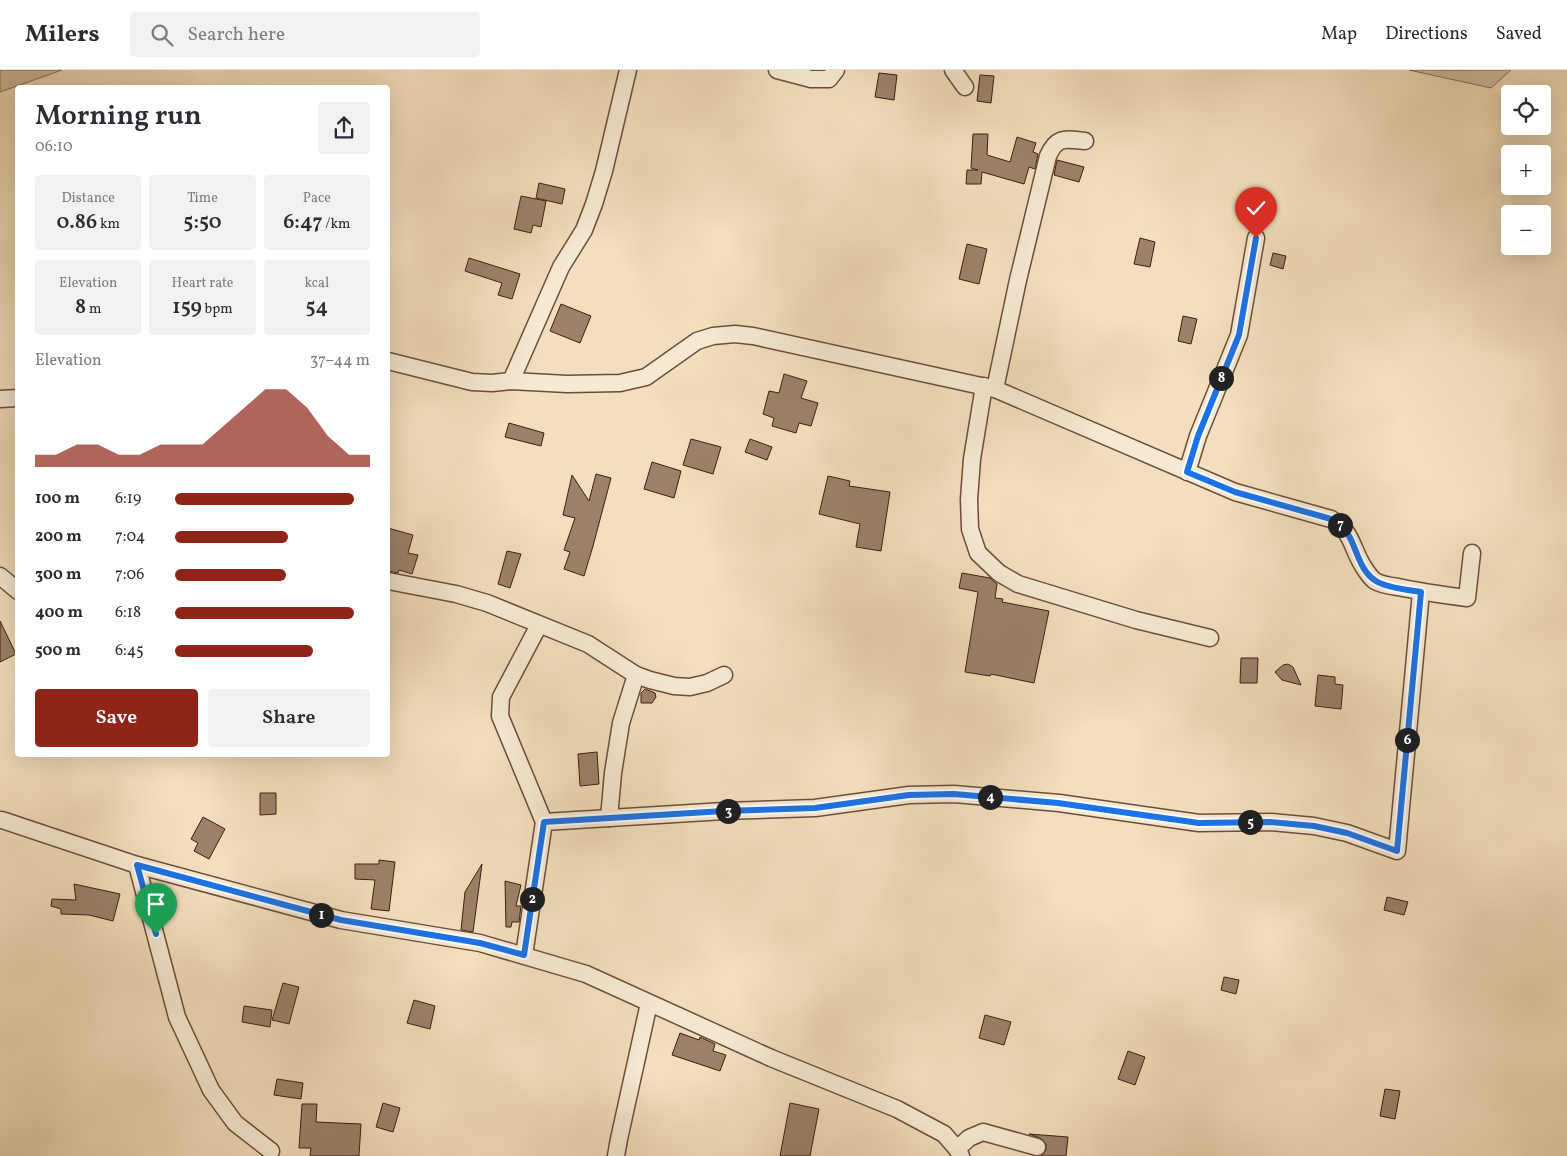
<!DOCTYPE html>
<html lang="en">
<head>
<meta charset="utf-8">
<style>
  :root { --surface:#fff; --page:#f2f2f3; --text:#2b2b33; --muted:#7c7c81; --line:#e1e1e2; --accent:#8f2418 }
  body { margin:0; font-family:Vollkorn,serif; background:var(--page); color:var(--text); height:100vh; display:flex; flex-direction:column; font-size:19px; white-space:nowrap }
  * { box-sizing:border-box; margin:0 }
  p { font-size:16px; color:var(--muted) }
  .icon { flex:none; width:28px; height:28px; fill:none; stroke:currentColor; stroke-width:2; stroke-linecap:round; stroke-linejoin:round }
  .map { position:relative; flex:1; overflow:hidden }
  .panel { position:absolute; left:15px; top:15px; width:375px; height:672px; display:flex; flex-direction:column; background:var(--surface); border-radius:5px; box-shadow:0 5px 20px #0002 }
  .panel>* { flex:none }
  .tools { position:absolute; left:1501px; top:15px; display:grid; gap:10px }
  .tools a { display:grid; place-items:center; width:50px; height:50px; border-radius:5px; background:var(--surface); box-shadow:0 5px 20px #0002; font-size:25px }
  .pin { position:absolute; display:grid; place-items:center; width:42px; height:42px; color:#fff; margin:-51px -21px; border-radius:50% 50% 50% 0; rotate:-45deg; box-shadow:0 0 5px #0007 }
  .pin .icon { rotate:45deg }
  .km { position:absolute; width:25px; height:25px; margin:-12px; border-radius:50%; background:#222; color:#fff; font-size:14px; line-height:25px; text-align:center }
  .round { display:grid; place-items:center; flex:none; width:52px; height:52px; border-radius:5px; background:var(--page) }
  .head { display:flex; align-items:center; justify-content:space-between; height:85px; padding:0 20px }
  h1 { font-size:28px; font-weight:600; line-height:38px }
  .figures { display:grid; grid-template-columns:repeat(3,1fr); gap:8px; height:85px; padding:5px 20px }
  .figures div { display:grid; align-content:center; border-radius:5px; background:var(--page); text-align:center }
  .figures b { font-size:21px; font-weight:600 }
  .figures small { font-size:14px; font-weight:400 }
  .figures p { font-size:14px }
  .chart { height:140px; padding:10px 20px }
  .chart p { display:flex; justify-content:space-between }
  .chart svg { width:100%; height:90px; margin-top:5px; fill:var(--accent); opacity:.7 }
  .button { display:flex; gap:10px; margin-top:auto; padding:10px 20px }
  .button a { flex:1; height:58px; border-radius:5px; background:var(--accent); color:#fff; font-size:20px; font-weight:600; line-height:58px; text-align:center }
  .button a+a { background:var(--page); color:var(--text) }
  ul { padding:0 20px; list-style:none; font-size:16px }
  li { display:grid; grid-template-columns:80px 60px 1fr; align-items:center; height:38px }
  li i { height:12px; border-radius:6px; background:var(--accent) }
  header { display:flex; align-items:center; gap:30px; box-sizing:border-box; height:70px; padding:0 25px; background:var(--surface); border-bottom:1px solid var(--line) }
  header strong { font-size:24px }
  nav { display:flex; gap:28px; margin-inline-start:auto; font-size:18px }
  .search { width:350px; height:45px; background:var(--page); display:flex; align-items:center; gap:12px; box-sizing:border-box; padding:0 18px; border-radius:5px; color:var(--muted); font-size:19px }
  .map>svg:first-child { display:block }
</style>
</head>
<body>
<header>
<strong>Milers</strong>
<div class="search"><svg class="icon" aria-label="search" viewBox="0 0 24 24"><circle cx="10" cy="10" r="6"/><path d="M15 15l6 6"/></svg>Search here</div>
<nav><a>Map</a><a>Directions</a><a>Saved</a></nav>
</header>
<div class="map">
<svg width="1567" height="1086" viewBox="0 0 1567 1086">
  <rect width="100%" height="100%" fill="#f3dfbd"/>
  <filter id="stains"><feTurbulence type="fractalNoise" baseFrequency=".004" numOctaves="4"/><feColorMatrix values="0 0 0 0 .2 0 0 0 0 .09 0 0 0 0 .02 0 0 0 .5 -.17"/></filter>
  <radialGradient id="worn" r=".72"><stop offset=".6" stop-color="#630" stop-opacity="0"/><stop offset="1" stop-color="#630" stop-opacity=".3"/></radialGradient>
  <g fill="#d4bea0" stroke="#886e58">
    <polygon points="0,0 62,0 0,22"/>
    <polygon points="1409,0 1511,0 1491,18"/>
  </g>
  <g fill="#9c826a" stroke="#3d1e11">
    <polygon points="879,3 897,5 894,30 875,27"/>
    <polygon points="980,5 994,6 991,33 977,31"/>
    <polygon points="973,64 988,64 987,85 1010,92 1017,67 1036,73 1033,82 1038,84 1035,99 1029,97 1024,114 982,102 981,114 966,114 967,100 978,100 971,98"/>
    <polygon points="1057,90 1084,97 1079,112 1054,105"/>
    <polygon points="539,113 565,119 562,134 536,128"/>
    <polygon points="521,126 546,131 541,157 533,155 531,163 514,159"/>
    <polygon points="1140,168 1155,172 1150,197 1134,194"/>
    <polygon points="967,174 987,179 979,214 959,209"/>
    <polygon points="1273,183 1286,186 1283,199 1270,195"/>
    <polygon points="469,188 520,204 512,229 498,225 502,213 465,201"/>
    <polygon points="561,234 591,246 580,273 550,261"/>
    <polygon points="1183,246 1197,249 1191,274 1178,271"/>
    <polygon points="784,304 807,311 801,328 818,333 811,356 799,353 796,363 772,356 774,348 763,344 769,321 779,323"/>
    <polygon points="509,353 544,363 541,376 505,367"/>
    <polygon points="691,369 721,377 713,404 683,395"/>
    <polygon points="750,369 772,377 767,390 745,382"/>
    <polygon points="652,392 681,401 674,428 644,419"/>
    <polygon points="596,404 611,408 593,476 584,506 564,499 570,482 564,480 575,448 563,445 572,405 589,431"/>
    <polygon points="828,406 850,411 849,416 890,422 881,481 856,477 860,454 819,444"/>
    <polygon points="388,458 413,465 408,483 418,485 412,504 399,500 398,503 388,501"/>
    <polygon points="507,481 521,484 510,518 498,514"/>
    <polygon points="962,503 990,508 997,514 995,528 1003,529 1002,532 1049,541 1034,613 991,604 990,606 965,602 978,522 959,518"/>
    <polygon points="0,551 16,584 0,592"/>
    <polygon points="1241,588 1258,588 1257,613 1240,613"/>
    <polygon points="1288,594 1293,597 1301,615 1282,610 1275,602 1283,595"/>
    <polygon points="1318,605 1335,607 1335,614 1343,615 1341,639 1315,636"/>
    <polygon points="645,619 655,623 656,627 652,633 641,633 641,623"/>
    <polygon points="597,682 599,714 580,716 578,684"/>
    <polygon points="260,723 276,723 276,744 260,745"/>
    <polygon points="203,747 225,759 209,789 194,781 198,773 191,769"/>
    <polygon points="379,790 395,792 389,841 371,839 375,810 355,809 355,794 379,794"/>
    <polygon points="482,794 473,862 461,860 465,822"/>
    <polygon points="505,811 521,815 516,836 521,836 519,852 512,852 511,857 506,857"/>
    <polygon points="74,814 120,824 113,851 89,845 61,844 61,839 51,836 52,829 76,830"/>
    <polygon points="1387,827 1408,832 1404,845 1384,840"/>
    <polygon points="1224,907 1239,910 1236,924 1221,920"/>
    <polygon points="283,913 299,917 289,954 272,950"/>
    <polygon points="414,930 435,936 430,959 407,953"/>
    <polygon points="244,936 272,940 270,957 242,952"/>
    <polygon points="985,945 1011,952 1004,975 979,968"/>
    <polygon points="680,963 699,970 700,967 715,974 713,981 726,985 720,1001 672,985"/>
    <polygon points="1128,981 1145,987 1135,1015 1118,1009"/>
    <polygon points="277,1009 303,1013 301,1029 274,1025"/>
    <polygon points="1385,1019 1400,1021 1395,1049 1380,1046"/>
    <polygon points="383,1033 400,1038 393,1062 376,1057"/>
    <polygon points="790,1033 819,1039 810,1086 780,1086"/>
    <polygon points="302,1034 317,1034 316,1052 361,1054 359,1086 310,1086 311,1078 299,1078"/>
    <polygon points="1029,1064 1068,1067 1066,1086 1041,1086 1046,1080 1046,1074 1040,1068"/>
  </g>
  <g fill="none" stroke-linecap="round" stroke-linejoin="round">
    <g stroke="#6a4e3c" stroke-width="19">
      <g id="minor">
        <polyline points="777,0 811,9 829,9 836,0"/>
        <polyline points="953,0 965,17"/>
        <path d="M388 291 472 312 492 313 511 311 567 314 620 313 646 307 697 271 713 266 735 264 753 266 995 319 1235 422 1331 449C1353 462 1351 477 1363 496 1366 501 1371 508 1375 511 1382 515 1391 516 1398 517 1421 522 1444 525 1467 528L1472 483"/>
        <polyline points="511,311 561,197 584,160 594,134 604,101 628,0"/>
        <polyline points="984,316 972,389 969,429 970,459 978,483 999,503 1018,514 1136,550 1210,568"/>
        <path d="M995 319 1018 210 1048 86C1057 66 1065 69 1085 71"/>
        <polyline points="0,329 18,328"/>
        <polyline points="1187,402 1198,366 1239,265 1256,168"/>
        <polyline points="0,506 18,521"/>
        <polyline points="388,511 456,524 487,533 588,574 636,605 650,610 674,616 690,617 707,613 724,605"/>
        <polyline points="609,748 613,703 621,653 636,605"/>
        <polyline points="0,750 2,750 137,795 341,850 480,873 586,904 771,988 897,1039 944,1064 957,1079 961,1086"/>
        <polyline points="544,752 724,741 815,738 909,725 954,724 1059,733 1199,753 1271,752 1314,756 1347,763 1397,781 1421,522"/>
        <polyline points="137,795 177,947 211,1020 235,1053 271,1081"/>
        <polyline points="524,885 544,752 500,646 501,627 539,555"/>
        <polyline points="957,1079 969,1068 983,1062 1037,1077"/>
        <polyline points="616,1086 619,1069 649,933"/>
      </g>
    </g>
    <use href="#minor" stroke="#f7ead4" stroke-width="16"/>
  </g>
  <g fill="none" stroke-linecap="round" stroke-linejoin="round">
    <g stroke="#fff" stroke-width="10">
      <path id="route" d="M156 864 137 795 341 850 480 873 524 885 544 752 724 741 815 738 909 725 954 724 1058 733 1199 753 1270 752 1314 756 1347 763 1397 781 1421 522C1408 520 1387 518 1376 511 1356 499 1357 470 1341 455 1338 453 1334 451 1331 449L1235 422 1187 402 1198 366 1239 265 1256 168"/>
    </g>
    <use href="#route" stroke="#1a73e8" stroke-width="6"/>
  </g>
  <rect width="100%" height="100%" filter="url(#stains)"/>
  <rect width="100%" height="100%" fill="url(#worn)"/>
</svg>
<div class="tools">
<a><svg class="icon" aria-label="locate" viewBox="0 0 24 24"><circle cx="12" cy="12" r="6"/><path d="M12 2v4M12 18v4M2 12h4M18 12h4"/></svg></a>
<a>+</a>
<a>−</a>
</div>
<div class="pin" style="left:156px;top:864px;background:#1e9e55"><svg class="icon" aria-label="arrive" viewBox="0 0 24 24"><path d="M6 21V4h12l-3 4 3 4H6"/></svg></div>
<div class="pin" style="left:1256px;top:168px;background:#d93025"><svg class="icon" aria-label="check" viewBox="0 0 24 24"><path d="M5 12l5 5 9-10"/></svg></div>
<b class="km" style="left:321px;top:845px">1</b>
<b class="km" style="left:532px;top:829px">2</b>
<b class="km" style="left:728px;top:741px">3</b>
<b class="km" style="left:990px;top:727px">4</b>
<b class="km" style="left:1250px;top:752px">5</b>
<b class="km" style="left:1407px;top:670px">6</b>
<b class="km" style="left:1340px;top:455px">7</b>
<b class="km" style="left:1221px;top:308px">8</b>
<section class="panel">
<div class="head"><div><h1>Morning run</h1><p>06:10</p></div><a class="round"><svg class="icon" aria-label="share" viewBox="0 0 24 24"><path d="M12 15V3M7 8l5-5 5 5M5 13v7h14v-7"/></svg></a></div>
<div class="figures">
<div><p>Distance</p><b>0.86<small> km</small></b></div>
<div><p>Time</p><b>5:50</b></div>
<div><p>Pace</p><b>6:47<small> /km</small></b></div>
</div>
<div class="figures">
<div><p>Elevation</p><b>8<small> m</small></b></div>
<div><p>Heart rate</p><b>159<small> bpm</small></b></div>
<div><p>kcal</p><b>54</b></div>
</div>
<div class="chart"><p><span>Elevation</span>37–44 m</p>
<svg viewBox="0 0 160 44" preserveAspectRatio="none"><path d="M0 44V38L10 38L20 33L30 33L40 38L50 38L60 33L70 33L80 33L90 24L100 15L110 6L120 6L130 15L140 29L150 38L160 38V44z"/></svg>
</div>
<ul>
<li><b>100 m</b>6:19<i style="width:92%"></i></li>
<li><b>200 m</b>7:04<i style="width:58%"></i></li>
<li><b>300 m</b>7:06<i style="width:57%"></i></li>
<li><b>400 m</b>6:18<i style="width:92%"></i></li>
<li><b>500 m</b>6:45<i style="width:71%"></i></li>
</ul>
<div class="button"><a>Save</a><a>Share</a></div>
</section>
</div>
</body>
</html>
